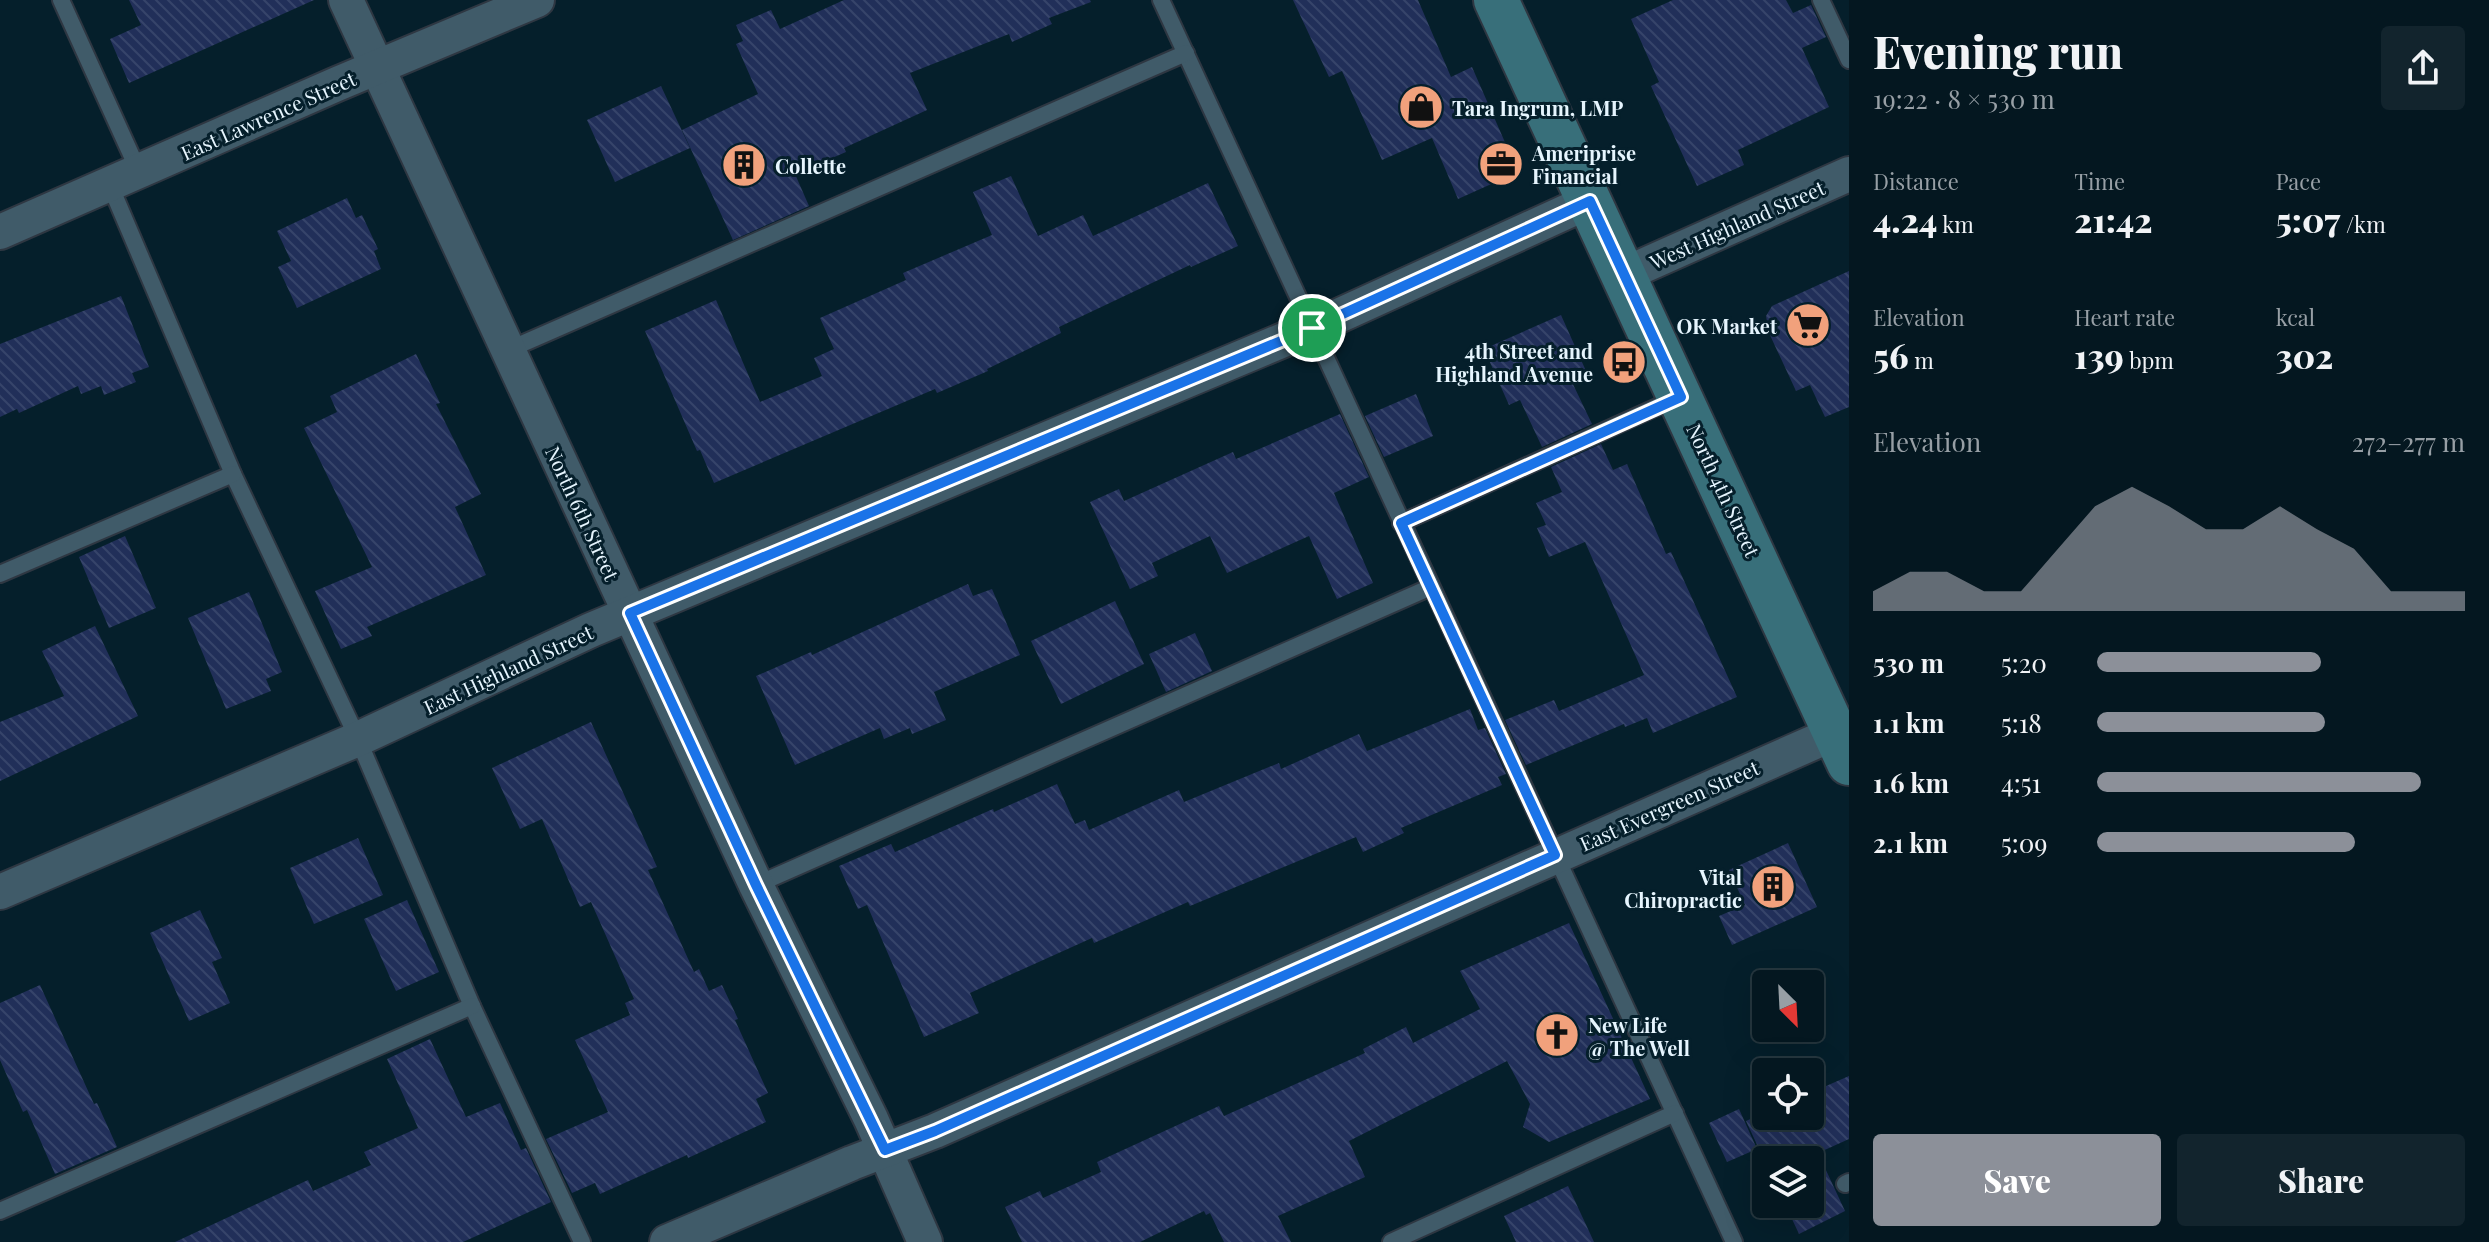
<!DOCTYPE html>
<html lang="en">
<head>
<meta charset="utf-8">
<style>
  :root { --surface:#041720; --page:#12242d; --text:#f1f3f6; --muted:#979fa5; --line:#25363e; --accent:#8c9099 }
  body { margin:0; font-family:"Playfair Display",serif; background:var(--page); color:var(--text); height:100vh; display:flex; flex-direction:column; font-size:30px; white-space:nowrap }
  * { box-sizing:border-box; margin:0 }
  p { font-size:26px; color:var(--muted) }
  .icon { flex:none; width:44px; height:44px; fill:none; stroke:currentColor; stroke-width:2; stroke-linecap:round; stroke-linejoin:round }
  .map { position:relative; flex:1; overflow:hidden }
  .details { display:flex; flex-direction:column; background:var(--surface); width:640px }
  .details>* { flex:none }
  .needle { width:52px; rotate:156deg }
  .buttons { position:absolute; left:1752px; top:970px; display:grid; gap:16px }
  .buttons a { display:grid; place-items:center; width:72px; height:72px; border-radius:8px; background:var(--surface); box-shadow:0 8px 32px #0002,0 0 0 2px var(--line); font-size:40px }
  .pin { position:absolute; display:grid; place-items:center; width:68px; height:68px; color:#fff; margin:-34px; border:4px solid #fff; border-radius:50%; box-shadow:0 2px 8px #0007 }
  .round { display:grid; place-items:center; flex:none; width:84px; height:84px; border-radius:8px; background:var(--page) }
  .head { display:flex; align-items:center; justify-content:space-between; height:136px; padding:0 24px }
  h1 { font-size:44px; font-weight:800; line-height:60px }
  .metrics { display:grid; grid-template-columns:repeat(3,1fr); gap:12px; height:136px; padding:8px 24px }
  .metrics div { display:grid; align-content:center }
  .metrics b { font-size:34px; font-weight:800 }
  .metrics small { font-size:22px; font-weight:400 }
  .metrics p { font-size:22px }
  .chart { height:224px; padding:16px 24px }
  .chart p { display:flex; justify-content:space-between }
  .chart svg { width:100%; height:144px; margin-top:8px; fill:var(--accent); opacity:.7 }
  .primary-button { display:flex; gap:16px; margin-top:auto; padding:16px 24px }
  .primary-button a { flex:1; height:92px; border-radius:8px; background:var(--accent); color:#fff; font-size:32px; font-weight:800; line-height:92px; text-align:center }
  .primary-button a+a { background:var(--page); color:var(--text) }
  ul { padding:0 24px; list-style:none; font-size:26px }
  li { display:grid; grid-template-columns:128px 96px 1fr; align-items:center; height:60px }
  li i { height:20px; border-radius:10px; background:var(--accent) }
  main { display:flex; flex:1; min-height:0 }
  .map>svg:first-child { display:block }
</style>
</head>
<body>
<main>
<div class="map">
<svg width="1849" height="1242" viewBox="0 0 1849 1242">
  <defs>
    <pattern id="building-back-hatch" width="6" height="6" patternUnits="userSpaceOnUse" patternTransform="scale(2)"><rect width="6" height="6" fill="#212f59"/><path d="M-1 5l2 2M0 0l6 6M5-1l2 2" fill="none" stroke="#36446a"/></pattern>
  </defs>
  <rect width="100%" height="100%" fill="#051f2b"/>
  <g fill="url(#building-back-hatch)">
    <polygon points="129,0 314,0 129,83 110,39 141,25"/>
    <polygon points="844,0 1090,0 1091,2 1049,18 1052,24 1012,42 1009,34 910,73 927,110 844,148 846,152 795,174 809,206 733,240 682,130 758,94 736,44 743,41 736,25 771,10 780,29"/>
    <polygon points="1293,0 1418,0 1451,77 1472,67 1518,172 1458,199 1432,138 1382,160 1342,71 1329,77"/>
    <polygon points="1673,0 1786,0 1793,13 1811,5 1826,37 1802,48 1829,107 1738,150 1744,165 1697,186 1651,86 1659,82 1631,19"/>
    <polygon points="661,86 690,148 615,182 587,120"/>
    <polygon points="1011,176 1038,236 1083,215 1093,236 1208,183 1238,246 1191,267 1190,265 1059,327 1061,333 987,369 988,371 937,393 935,389 714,483 700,450 697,451 645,331 716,300 760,402 822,376 814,358 834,349 820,318 906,280 903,273 992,235 973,192"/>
    <polygon points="347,198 356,218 362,215 378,249 374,251 381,269 297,308 278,267 291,261 277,231"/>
    <polygon points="1849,271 1849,407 1825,417 1810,385 1796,391 1769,333 1766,316 1772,306"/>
    <polygon points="121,296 149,367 132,373 136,382 104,395 101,386 81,394 78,386 19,413 17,409 0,417 0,344"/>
    <polygon points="1561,315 1586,371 1570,378 1592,424 1542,447 1520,400 1509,405 1484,349"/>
    <polygon points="416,354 440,403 436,404 481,494 455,507 486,575 367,627 372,636 341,649 315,591 372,567 304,428 337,412 330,396"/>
    <polygon points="1416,394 1433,436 1384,457 1365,416"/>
    <polygon points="1340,414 1369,477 1334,493 1373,583 1337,599 1309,536 1227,573 1210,536 1152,563 1158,576 1130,589 1090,502 1119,489 1124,501 1233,452 1236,459"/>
    <polygon points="1601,444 1613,470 1627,464 1666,554 1671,552 1737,697 1653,733 1647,718 1625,727 1624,724 1526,765 1505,720 1554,700 1559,711 1644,675 1585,542 1549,557 1537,528 1546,525 1536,503 1562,492 1551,467"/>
    <polygon points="125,536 156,608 109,628 79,557"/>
    <polygon points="968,584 973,596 992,589 1020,655 934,692 946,720 912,734 910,728 884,739 880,728 795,765 756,676 811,652 812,655"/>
    <polygon points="249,592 282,672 266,679 271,691 226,709 188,618"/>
    <polygon points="1115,601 1144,664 1061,704 1031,641"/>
    <polygon points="95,626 138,716 0,781 0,722 64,696 42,651"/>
    <polygon points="1195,633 1212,671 1166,692 1149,654"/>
    <polygon points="1470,709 1478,730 1485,728 1506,774 1498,777 1502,785 1401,828 1404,833 1363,852 1356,837 1190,906 1188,902 1094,943 1092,938 970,993 979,1013 924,1037 867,905 858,909 839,866 891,844 895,852 993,809 994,812 1057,784 1075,824 1085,820 1089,830 1179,790 1184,802 1279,763 1281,769 1359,734 1367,751"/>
    <polygon points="591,722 657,867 648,870 694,972 699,969 709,991 722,985 738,1019 735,1020 768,1093 756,1099 766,1122 688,1158 687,1155 600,1194 595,1183 572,1193 546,1139 608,1112 575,1040 630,1015 625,1003 634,999 591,902 580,907 542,819 520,829 492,768"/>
    <polygon points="358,838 383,895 314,924 290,868"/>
    <polygon points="1788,843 1817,907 1732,945 1719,916 1745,905 1729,870"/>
    <polygon points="407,900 439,972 396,991 364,919"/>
    <polygon points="200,910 222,958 212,962 230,1003 189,1021 150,933"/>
    <polygon points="1569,923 1650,1099 1549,1142 1523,1127 1530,1104 1507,1061 1349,1141 1365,1177 1278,1216 1291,1242 1224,1242 1210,1213 1206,1215 1204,1211 1140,1242 1022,1242 1005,1207 1040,1191 1043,1198 1101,1172 1097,1162 1219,1106 1224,1116 1365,1053 1363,1049 1406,1027 1413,1043 1480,1009 1460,971"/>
    <polygon points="40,985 94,1104 97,1103 117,1147 55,1174 27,1110 23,1112 0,1060 0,1003"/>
    <polygon points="430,1039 466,1117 500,1103 521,1150 526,1148 551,1202 463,1242 175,1242 308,1180 313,1191 371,1165 364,1152 418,1128 387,1059"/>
    <polygon points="1849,1076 1849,1139 1818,1153 1845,1211 1799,1234 1785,1204 1810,1204 1810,1160 1766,1160 1766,1164 1746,1121 1766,1112 1766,1116 1810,1116 1810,1093"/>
    <polygon points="1739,1109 1757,1149 1727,1162 1709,1123"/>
    <polygon points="1568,1186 1594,1242 1516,1242 1504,1216"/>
  </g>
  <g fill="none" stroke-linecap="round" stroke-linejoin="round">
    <g stroke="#2e3742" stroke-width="20">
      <g id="service">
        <polyline points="61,0 139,172"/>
        <polyline points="1161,0 1734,1242"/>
        <polyline points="1821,0 1849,60"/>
        <polyline points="110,185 233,474 358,739 472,1006 582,1242"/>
        <polyline points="508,350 1186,53"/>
        <polyline points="1401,523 1679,397"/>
        <polyline points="0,574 233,474"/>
        <polyline points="756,885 1431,587"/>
        <polyline points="1845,1184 1849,1182"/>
        <polyline points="0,1211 472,1006"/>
        <polyline points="1391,1242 1675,1113"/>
      </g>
    </g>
    <g stroke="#2e3742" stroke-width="38">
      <g id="minor">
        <polyline points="346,0 756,885 871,1119 925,1242"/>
        <polyline points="0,232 337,84 537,0"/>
        <polyline points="1625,274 1849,174"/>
        <polyline points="0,892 358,739 591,630 1312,328 1590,201"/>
        <polyline points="667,1242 852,1163 935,1131 1835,733"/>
      </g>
    </g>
    <g stroke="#2e3742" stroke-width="48">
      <polyline id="secondary" points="1496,0 1849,763"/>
    </g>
    <use href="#service" stroke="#405b69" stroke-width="16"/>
    <use href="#minor" stroke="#405b69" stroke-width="34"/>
    <use href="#secondary" stroke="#386f7a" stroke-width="44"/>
  </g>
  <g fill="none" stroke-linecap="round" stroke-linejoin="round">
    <g stroke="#fff" stroke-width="16">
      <polygon id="route" points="1590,201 1681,397 1401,523 1555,855 935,1131 885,1150 756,885 630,613 1312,328"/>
    </g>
    <use href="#route" stroke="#1a73e8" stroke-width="10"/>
  </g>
  <defs>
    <g id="shop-disc" transform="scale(2.3)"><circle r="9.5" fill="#f1a17c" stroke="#051f2b"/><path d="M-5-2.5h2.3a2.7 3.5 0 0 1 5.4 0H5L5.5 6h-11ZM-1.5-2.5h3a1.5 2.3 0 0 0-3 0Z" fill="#111"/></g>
    <g id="office-disc" transform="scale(2.3)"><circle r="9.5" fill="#f1a17c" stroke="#051f2b"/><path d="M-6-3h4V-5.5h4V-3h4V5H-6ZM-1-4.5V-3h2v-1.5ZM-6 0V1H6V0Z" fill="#111"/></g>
    <g id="building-disc" transform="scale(2.3)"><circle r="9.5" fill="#f1a17c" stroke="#051f2b"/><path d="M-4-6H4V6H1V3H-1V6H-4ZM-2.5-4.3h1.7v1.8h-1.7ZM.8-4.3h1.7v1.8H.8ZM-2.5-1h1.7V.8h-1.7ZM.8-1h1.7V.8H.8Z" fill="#111"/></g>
    <g id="supermarket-disc" transform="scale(2.3)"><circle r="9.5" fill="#f1a17c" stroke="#051f2b"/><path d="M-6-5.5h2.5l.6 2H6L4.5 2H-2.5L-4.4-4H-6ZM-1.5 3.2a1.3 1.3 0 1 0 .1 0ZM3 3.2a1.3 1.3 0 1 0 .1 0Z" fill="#111"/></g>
    <g id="bus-disc" transform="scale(2.3)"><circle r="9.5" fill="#f1a17c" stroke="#051f2b"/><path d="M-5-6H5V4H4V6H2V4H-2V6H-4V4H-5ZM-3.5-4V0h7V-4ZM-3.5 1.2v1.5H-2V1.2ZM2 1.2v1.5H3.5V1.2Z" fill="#111"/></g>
    <g id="church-disc" transform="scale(2.3)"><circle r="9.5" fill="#f1a17c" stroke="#051f2b"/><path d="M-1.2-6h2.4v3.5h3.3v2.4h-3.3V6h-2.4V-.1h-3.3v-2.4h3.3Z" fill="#111"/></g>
  </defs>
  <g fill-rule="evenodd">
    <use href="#shop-disc" x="1421" y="107"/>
    <use href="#office-disc" x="1501" y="164"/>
    <use href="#building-disc" x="744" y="165"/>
    <use href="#supermarket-disc" x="1808" y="325"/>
    <use href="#bus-disc" x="1624" y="362"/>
    <use href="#building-disc" x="1773" y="887"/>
    <use href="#church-disc" x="1557" y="1035"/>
  </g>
  <g text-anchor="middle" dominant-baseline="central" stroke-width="6" stroke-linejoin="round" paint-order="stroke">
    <g font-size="20" font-weight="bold" fill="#e6f5fe" stroke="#051f2b" text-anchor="start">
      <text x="1452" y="107">Tara Ingrum, LMP</text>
      <text x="1532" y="152">Ameriprise<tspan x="1532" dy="23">Financial</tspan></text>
      <text x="775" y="165">Collette</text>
      <text x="1777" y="325" text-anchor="end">OK Market</text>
      <text x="1593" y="350" text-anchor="end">4th Street and<tspan x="1593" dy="23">Highland Avenue</tspan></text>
      <text x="1742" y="876" text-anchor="end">Vital<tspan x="1742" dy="23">Chiropractic</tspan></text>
      <text x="1588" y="1024">New Life<tspan x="1588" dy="23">@ The Well</tspan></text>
    </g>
    <g font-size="20" fill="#e6f5fe" stroke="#051f2b">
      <text transform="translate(268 115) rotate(-24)">East Lawrence Street</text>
      <text transform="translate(1737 224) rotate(-24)">West Highland Street</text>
      <text transform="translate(1724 490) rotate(65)">North 4th Street</text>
      <text transform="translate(583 513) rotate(65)">North 6th Street</text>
      <text transform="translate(508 669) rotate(-25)">East Highland Street</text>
      <text transform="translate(1669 805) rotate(-24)">East Evergreen Street</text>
    </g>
  </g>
</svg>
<div class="buttons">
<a><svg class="needle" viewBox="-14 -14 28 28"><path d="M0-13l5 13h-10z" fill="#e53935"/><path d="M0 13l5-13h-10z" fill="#979fa5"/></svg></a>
<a><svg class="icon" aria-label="locate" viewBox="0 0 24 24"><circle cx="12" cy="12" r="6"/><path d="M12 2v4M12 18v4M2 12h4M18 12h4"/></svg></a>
<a><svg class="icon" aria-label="layers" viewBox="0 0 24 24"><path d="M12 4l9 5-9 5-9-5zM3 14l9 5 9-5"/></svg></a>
</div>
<div class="pin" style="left:1312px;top:328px;background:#1e9e55"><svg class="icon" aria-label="arrive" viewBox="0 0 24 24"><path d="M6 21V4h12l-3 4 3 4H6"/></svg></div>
</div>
<section class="details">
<div class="head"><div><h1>Evening run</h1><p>19:22 · 8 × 530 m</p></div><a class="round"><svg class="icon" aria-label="share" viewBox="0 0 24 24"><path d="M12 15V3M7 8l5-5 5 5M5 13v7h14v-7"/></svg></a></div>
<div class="metrics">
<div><p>Distance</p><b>4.24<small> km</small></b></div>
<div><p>Time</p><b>21:42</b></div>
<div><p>Pace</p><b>5:07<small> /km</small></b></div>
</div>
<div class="metrics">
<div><p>Elevation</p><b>56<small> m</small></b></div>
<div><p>Heart rate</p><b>139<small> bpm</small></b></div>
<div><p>kcal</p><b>302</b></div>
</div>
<div class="chart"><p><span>Elevation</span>272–277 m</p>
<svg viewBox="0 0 160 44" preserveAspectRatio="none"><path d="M0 44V38L10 32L20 32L30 38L40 38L50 25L60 12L70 6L80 12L90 19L100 19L110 12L120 19L130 25L140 38L150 38L160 38V44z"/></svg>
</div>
<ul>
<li><b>530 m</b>5:20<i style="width:61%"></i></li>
<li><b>1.1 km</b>5:18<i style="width:62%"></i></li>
<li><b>1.6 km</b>4:51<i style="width:88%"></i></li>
<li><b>2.1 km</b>5:09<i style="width:70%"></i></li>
</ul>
<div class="primary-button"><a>Save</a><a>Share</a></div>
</section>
</main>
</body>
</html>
